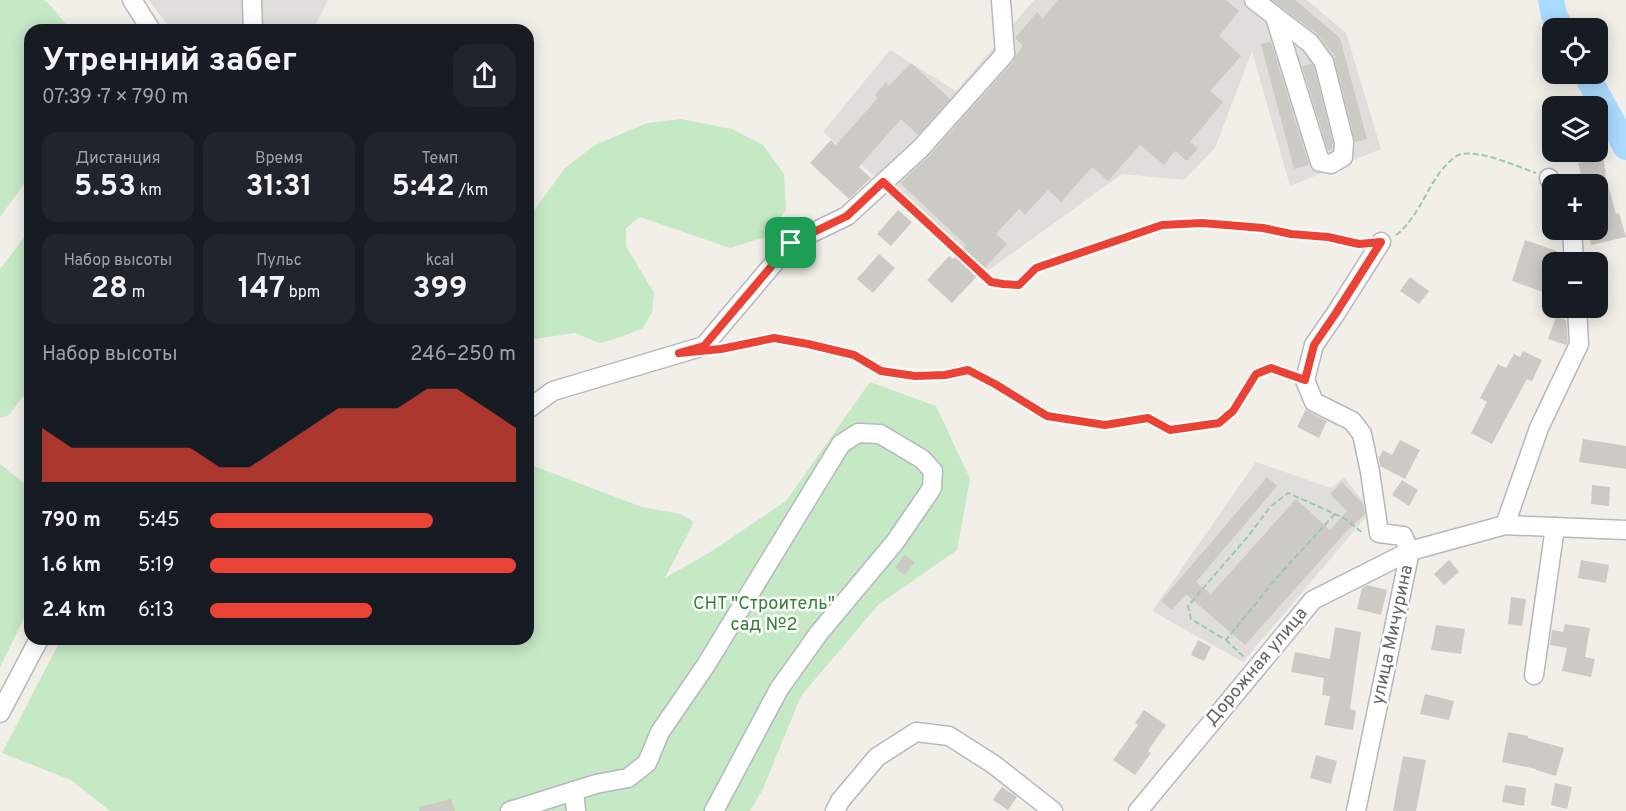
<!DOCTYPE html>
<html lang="ru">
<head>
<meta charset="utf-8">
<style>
  :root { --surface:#171b24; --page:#20242c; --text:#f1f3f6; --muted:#9ea1a6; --accent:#ea4335 }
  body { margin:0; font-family:Overpass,sans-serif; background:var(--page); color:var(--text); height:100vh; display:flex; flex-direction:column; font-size:22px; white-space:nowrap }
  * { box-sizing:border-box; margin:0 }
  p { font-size:20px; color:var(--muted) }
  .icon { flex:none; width:33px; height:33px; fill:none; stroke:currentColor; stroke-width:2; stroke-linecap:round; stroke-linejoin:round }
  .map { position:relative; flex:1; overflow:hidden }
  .sheet { position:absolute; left:24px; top:24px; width:510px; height:621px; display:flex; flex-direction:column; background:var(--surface); border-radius:18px; box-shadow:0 3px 15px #0003 }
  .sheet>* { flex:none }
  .fabs { position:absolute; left:1542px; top:18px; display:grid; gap:12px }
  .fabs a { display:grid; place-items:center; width:66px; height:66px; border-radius:12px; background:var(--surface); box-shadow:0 3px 15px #0003; font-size:30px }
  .pin { position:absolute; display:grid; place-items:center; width:51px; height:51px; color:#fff; margin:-26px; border-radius:12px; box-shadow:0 3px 9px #0006 }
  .round { display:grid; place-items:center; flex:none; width:63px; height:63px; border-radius:18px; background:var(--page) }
  .head { display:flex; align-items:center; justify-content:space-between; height:102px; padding:0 18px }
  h1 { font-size:33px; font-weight:700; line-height:45px }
  .stats { display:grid; grid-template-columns:repeat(3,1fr); gap:9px; height:102px; padding:6px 18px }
  .stats div { display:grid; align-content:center; border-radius:15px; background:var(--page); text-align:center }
  .stats b { font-size:30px; font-weight:700 }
  .stats small { font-size:16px; font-weight:400 }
  .stats p { font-size:16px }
  .chart { height:168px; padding:12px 18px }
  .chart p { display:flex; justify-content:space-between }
  .chart svg { width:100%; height:108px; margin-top:6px; fill:var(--accent); opacity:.7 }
  ul { padding:0 18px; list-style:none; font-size:20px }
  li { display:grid; grid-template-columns:96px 72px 1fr; align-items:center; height:45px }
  li i { height:15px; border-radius:8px; background:var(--accent) }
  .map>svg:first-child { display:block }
</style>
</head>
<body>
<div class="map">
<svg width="1626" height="811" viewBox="0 0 1626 811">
  <rect width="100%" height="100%" fill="#f1efe8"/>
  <g fill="#e0deda">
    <polygon points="149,0 328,0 313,30 171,30"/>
    <polygon points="1034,0 1307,0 1346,33 1381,149 1290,186 1252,51 1215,148 1184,180 1122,174 986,272 823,132 890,50 956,91"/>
    <polygon points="1256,462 1331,488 1344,477 1371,511 1243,662 1152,611"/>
  </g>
  <g fill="#c5e8c5">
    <polygon points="0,0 43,0 47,2 71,30 30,30 30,176 0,217"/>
    <polygon points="681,119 732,129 763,145 784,174 786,210 765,237 730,248 640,217 626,228 626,246 654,293 652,312 643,328 621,337 600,343 575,333 528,340 528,215 533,212 565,168 595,145 647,123"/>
    <polygon points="30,230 30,387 9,415 0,418 0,269"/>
    <polygon points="870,382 936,406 970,479 957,550 878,605 801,696 762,791 750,811 110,811 71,780 2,753 61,639 528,639 528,464 642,507 680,514 694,522 665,578 712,551 786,501"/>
    <polygon points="0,464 30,488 30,606 0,667"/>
  </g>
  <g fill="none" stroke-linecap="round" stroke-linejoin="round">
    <g stroke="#aadaff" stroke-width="26">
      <polyline points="1551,0 1554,15 1561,28"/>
      <polyline points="1586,74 1626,147"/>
    </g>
  </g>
  <g fill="#cccac5">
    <polygon points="1058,0 1226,0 1239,11 1219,36 1241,56 1210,91 1223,102 1190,142 1198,148 1187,161 1175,151 1164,165 1140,145 1108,181 1092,167 1061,202 1048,190 1025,215 1019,209 996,234 1007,244 952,303 927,280 949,256 953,259 966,245 900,183 928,157 1013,62 1016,55 1023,46 1015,38 1037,12 1043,18"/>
    <polygon points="1272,0 1295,0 1340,38 1367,139 1355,142 1334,58 1336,57 1317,34"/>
    <polygon points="1271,42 1309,165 1294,169 1261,44"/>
    <polygon points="911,63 950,99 918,135 901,119 859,167 871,178 849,199 810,163 831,140 836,145 878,98 875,95 886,82 889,86"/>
    <polygon points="1311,64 1314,67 1333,143 1332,150 1328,151 1302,66"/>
    <polygon points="1603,158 1606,174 1605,174 1616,214 1619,213 1626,237 1591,245 1587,230 1598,230 1598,176 1582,179 1578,163"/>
    <polygon points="898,210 912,222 891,246 877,234"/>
    <polygon points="1525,240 1557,251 1543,292 1512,281"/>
    <polygon points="879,254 895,268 873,293 857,279"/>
    <polygon points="1410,277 1429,291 1419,304 1400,291"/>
    <polygon points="1556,317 1566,320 1568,342 1566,345 1548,339"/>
    <polygon points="1523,351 1542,360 1532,381 1527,379 1492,444 1471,433 1487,402 1480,398 1498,364 1506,368 1514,354 1520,357"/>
    <polygon points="1306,409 1309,412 1327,421 1319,438 1297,427"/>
    <polygon points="1583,439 1626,446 1626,469 1579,462"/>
    <polygon points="1400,440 1420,450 1405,479 1380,466 1379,458 1383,450 1392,455"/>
    <polygon points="1267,477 1277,486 1196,582 1211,594 1296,499 1330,530 1347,511 1330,494 1342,482 1363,504 1365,514 1345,533 1245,645 1186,594 1172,610 1161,601"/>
    <polygon points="1402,480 1418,490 1409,506 1392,495"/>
    <polygon points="1592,485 1610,487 1609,506 1591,504"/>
    <polygon points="904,555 915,562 905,575 895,568"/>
    <polygon points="1449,560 1459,572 1444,585 1434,574"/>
    <polygon points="1581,560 1609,565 1606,583 1578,578"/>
    <polygon points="1367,585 1387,590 1381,615 1357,609 1362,588"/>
    <polygon points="1511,597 1526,599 1522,626 1508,624"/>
    <polygon points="1565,624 1590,628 1585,657 1595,659 1591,677 1562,671 1567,648 1550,645 1552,630 1563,632"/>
    <polygon points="1436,625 1465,629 1461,654 1431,650"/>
    <polygon points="1335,627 1361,632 1350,709 1356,711 1353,730 1324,725 1330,696 1322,695 1324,678 1291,672 1295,652 1330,659"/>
    <polygon points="1198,640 1211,647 1204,661 1191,655"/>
    <polygon points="1425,694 1454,701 1449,720 1420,714"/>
    <polygon points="1144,710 1166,725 1148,751 1151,753 1135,775 1113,760 1138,725 1135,723"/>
    <polygon points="1508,732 1528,736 1528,738 1564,748 1556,776 1536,770 1536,769 1502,762"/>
    <polygon points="1316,755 1337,761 1331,784 1310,778"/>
    <polygon points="1403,756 1426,760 1416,811 1393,811"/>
    <polygon points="1555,783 1572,787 1567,809 1551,805"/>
    <polygon points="1505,785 1526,788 1524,806 1502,802"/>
    <polygon points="1002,787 1017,797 1008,810 993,800"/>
    <polygon points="451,799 455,811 419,811 419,807"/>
  </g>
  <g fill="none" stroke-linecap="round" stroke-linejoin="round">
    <g stroke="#b5b8bc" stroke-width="21">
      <g id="minor">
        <polyline points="132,0 151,30"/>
        <polyline points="252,0 253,30"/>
        <polyline points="1254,0 1310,43 1324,62 1344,142 1343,157 1331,164 1320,162 1275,17"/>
        <polyline points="1549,178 1552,185"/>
        <polyline points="1572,230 1574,262"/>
        <polyline points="528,409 553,391 704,346 791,243 847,216 920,149 1005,54 1001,0"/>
        <polyline points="1505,525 1539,428 1579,344 1577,308"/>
        <polyline points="1534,675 1555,527"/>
        <polyline points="0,713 39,639"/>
        <polyline points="574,791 576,811"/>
        <polyline points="510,811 596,784 628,778 647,763 660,732 706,665 841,444 858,433 880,434 922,459 933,471 932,488 895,542 819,633 779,689 714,811"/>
        <polyline points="835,811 840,801 877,757 916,732 949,736 993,764 1053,811"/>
        <polyline points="1138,811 1313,600 1410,551 1505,525 1626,530"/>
        <polyline points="1356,811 1410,551 1403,536 1379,533 1370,472 1362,434 1352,421 1314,402 1305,380 1314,345 1336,313 1381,242"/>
      </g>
    </g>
    <g stroke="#9cc7a9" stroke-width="2" stroke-dasharray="6 3" stroke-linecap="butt">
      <polyline points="896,194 991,282 1003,284 1019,285 1036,268 1162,225 1202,223 1263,228 1291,234 1328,237 1362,244"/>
      <path d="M1396 235C1407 227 1415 214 1422 202 1431 186 1440 168 1455 157 1471 145 1518 167 1536 173"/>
      <polyline points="723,349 774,338 808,343 854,355 881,371 915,376 945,375 968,370 995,384 1047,416 1105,425 1148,418 1170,430 1219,423 1233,411 1256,374 1271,368 1291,375"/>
      <polyline points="1335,514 1279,575 1226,640 1191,619 1188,606 1249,535 1270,507 1288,493 1344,518 1364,534"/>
      <polyline points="1226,640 1245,658"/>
    </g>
    <use href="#minor" stroke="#fff" stroke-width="18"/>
  </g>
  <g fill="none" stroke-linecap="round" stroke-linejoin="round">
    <g stroke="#fff" stroke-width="12">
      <polygon id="route" points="883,182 991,282 1003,284 1019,285 1036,268 1162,225 1202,223 1263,228 1291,234 1328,237 1359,244 1381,242 1336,313 1314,345 1305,380 1271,368 1256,374 1233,411 1219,423 1170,430 1148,418 1105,425 1047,416 995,384 968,370 945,375 915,376 881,371 854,355 808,344 774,338 721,349 679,353 704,346 791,243 847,216"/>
    </g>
    <use href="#route" stroke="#ea4335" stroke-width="8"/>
  </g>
  <g text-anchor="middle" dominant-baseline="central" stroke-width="5" stroke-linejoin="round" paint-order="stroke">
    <g font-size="18" fill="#348238" stroke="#fff">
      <text x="764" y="604">СНТ "Строитель"<tspan x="764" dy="21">сад №2</tspan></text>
    </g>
    <g font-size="18" fill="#5f6368" stroke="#fff">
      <text transform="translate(1393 635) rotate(-78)">улица Мичурина</text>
      <text transform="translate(1257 667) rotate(-50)">Дорожная улица</text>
    </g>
  </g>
</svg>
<div class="fabs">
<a><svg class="icon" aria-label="locate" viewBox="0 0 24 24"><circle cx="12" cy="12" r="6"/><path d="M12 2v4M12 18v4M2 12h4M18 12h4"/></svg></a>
<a><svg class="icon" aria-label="layers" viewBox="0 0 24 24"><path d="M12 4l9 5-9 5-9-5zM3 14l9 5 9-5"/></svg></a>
<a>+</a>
<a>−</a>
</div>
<div class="pin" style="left:791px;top:243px;background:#1e9e55"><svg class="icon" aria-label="arrive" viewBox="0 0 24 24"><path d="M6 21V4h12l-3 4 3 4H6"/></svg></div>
<section class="sheet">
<div class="head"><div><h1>Утренний забег</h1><p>07:39 · 7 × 790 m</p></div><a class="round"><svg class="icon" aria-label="share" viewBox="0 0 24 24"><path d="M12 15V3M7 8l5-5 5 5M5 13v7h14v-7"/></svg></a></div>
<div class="stats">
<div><p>Дистанция</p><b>5.53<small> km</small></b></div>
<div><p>Время</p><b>31:31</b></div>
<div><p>Темп</p><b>5:42<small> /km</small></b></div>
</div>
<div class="stats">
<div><p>Набор высоты</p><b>28<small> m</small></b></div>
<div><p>Пульс</p><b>147<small> bpm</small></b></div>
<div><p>kcal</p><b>399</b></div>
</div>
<div class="chart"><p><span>Набор высоты</span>246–250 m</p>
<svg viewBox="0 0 160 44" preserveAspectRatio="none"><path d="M0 44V22L10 30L20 30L30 30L40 30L50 30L60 38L70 38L80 30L90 22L100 14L110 14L120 14L130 6L140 6L150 14L160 22V44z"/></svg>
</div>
<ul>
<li><b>790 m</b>5:45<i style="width:73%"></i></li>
<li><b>1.6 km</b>5:19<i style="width:100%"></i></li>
<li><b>2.4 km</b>6:13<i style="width:53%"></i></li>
</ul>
</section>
</div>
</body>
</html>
